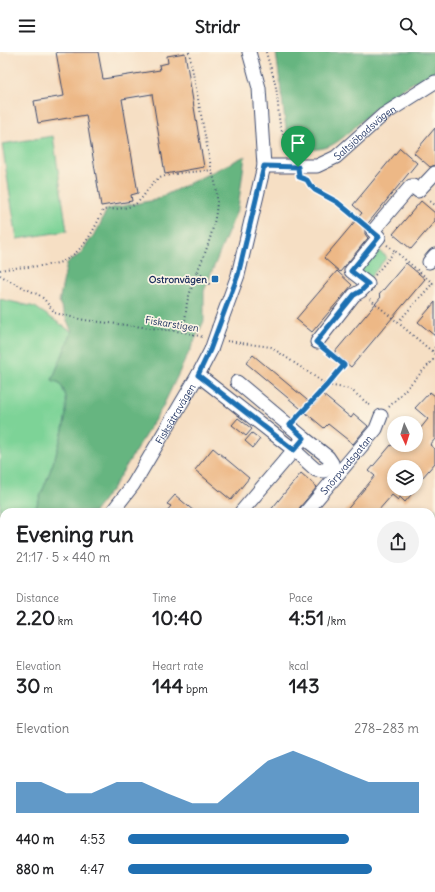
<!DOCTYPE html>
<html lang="en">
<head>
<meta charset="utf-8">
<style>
  :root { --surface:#fff; --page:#f2f2f2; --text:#202124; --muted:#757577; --accent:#1f6fb2 }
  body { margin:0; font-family:Delius,sans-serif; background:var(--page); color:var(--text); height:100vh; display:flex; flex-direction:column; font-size:15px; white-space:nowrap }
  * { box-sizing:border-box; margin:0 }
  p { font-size:13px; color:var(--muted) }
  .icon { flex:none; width:22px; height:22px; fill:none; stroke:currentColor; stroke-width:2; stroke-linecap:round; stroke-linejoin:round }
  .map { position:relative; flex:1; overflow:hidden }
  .side { position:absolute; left:0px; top:456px; width:435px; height:384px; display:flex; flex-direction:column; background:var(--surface); border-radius:12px 12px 0 0; box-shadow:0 2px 6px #0003 }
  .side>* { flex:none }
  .needle { width:26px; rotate:176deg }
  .buttons { position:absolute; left:387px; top:364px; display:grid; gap:8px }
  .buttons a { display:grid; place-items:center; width:36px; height:36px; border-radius:50%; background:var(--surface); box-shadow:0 2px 6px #0003; font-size:20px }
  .pin { position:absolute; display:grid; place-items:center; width:34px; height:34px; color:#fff; margin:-41px -17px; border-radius:50% 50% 50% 0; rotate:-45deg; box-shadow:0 0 4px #0007 }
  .pin .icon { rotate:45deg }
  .round { display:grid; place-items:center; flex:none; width:42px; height:42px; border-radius:21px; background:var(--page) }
  .overview { display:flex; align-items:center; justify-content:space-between; height:68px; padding:0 16px }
  h1 { font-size:22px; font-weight:800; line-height:30px }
  .metrics { display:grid; grid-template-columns:repeat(3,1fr); gap:6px; height:68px; padding:4px 16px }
  .metrics div { display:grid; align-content:center }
  .metrics b { font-size:20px; font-weight:800 }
  .metrics small { font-size:11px; font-weight:400 }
  .metrics p { font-size:11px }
  .chart { height:112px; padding:8px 16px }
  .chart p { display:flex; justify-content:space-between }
  .chart svg { width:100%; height:72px; margin-top:4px; fill:var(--accent); opacity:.7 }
  ul { padding:0 16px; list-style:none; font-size:13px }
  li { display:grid; grid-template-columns:64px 48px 1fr; align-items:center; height:30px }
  li i { height:10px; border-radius:5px; background:var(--accent) }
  header { display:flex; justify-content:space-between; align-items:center; height:52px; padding:0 16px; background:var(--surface); font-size:18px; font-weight:800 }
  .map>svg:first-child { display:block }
</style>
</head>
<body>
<header><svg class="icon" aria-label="menu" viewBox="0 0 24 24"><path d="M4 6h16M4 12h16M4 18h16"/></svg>Stridr<svg class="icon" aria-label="search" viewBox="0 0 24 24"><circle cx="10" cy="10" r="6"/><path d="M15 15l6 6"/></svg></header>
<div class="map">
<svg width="435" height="840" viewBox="0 0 435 840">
  <rect width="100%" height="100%" fill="#fcf5e5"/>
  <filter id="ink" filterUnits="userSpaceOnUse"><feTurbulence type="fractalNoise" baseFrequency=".025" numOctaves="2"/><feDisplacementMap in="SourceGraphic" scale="8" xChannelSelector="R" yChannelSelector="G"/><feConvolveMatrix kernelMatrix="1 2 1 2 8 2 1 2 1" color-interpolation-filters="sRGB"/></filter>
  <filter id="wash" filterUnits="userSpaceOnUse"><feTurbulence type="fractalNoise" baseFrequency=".012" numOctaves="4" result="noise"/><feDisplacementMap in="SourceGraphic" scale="16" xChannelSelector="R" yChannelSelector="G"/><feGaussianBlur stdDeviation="0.9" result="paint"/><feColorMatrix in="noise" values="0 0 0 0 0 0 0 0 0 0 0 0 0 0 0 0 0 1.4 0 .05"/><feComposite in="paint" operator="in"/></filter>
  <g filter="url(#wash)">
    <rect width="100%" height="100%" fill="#f6dfc4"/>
    <g fill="#7dd397" stroke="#4c817a">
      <polygon points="53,84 67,179 17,187 2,92"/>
      <polygon points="373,194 387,205 368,228 354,217"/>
      <path d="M0 247 35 255 72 280 52 328 60 331C62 336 65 341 66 345 70 375 45 432 34 460H4V496L0 497Z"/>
    </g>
    <g fill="#66b580" stroke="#40726f">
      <path d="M276 0H435V20C415 28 394 42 377 55 363 66 340 93 324 96 311 99 300 96 288 92Z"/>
      <path d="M245 104 238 156 204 239V269L162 356 112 437 94 460H34C45 432 70 375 66 346 66 341 62 336 60 331L52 328 72 280 59 250 67 211 80 202 98 177 107 157 155 148Z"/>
      <polygon points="435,456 435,585 431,590 431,462"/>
      <polygon points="4,496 4,549 0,552 0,497"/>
      <polygon points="4,596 4,728 0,725 0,598"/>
      <polygon points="0,744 4,748 4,818 0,815"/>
      <polygon points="435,747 435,840 111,840 107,836 431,836 431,748"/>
      <polygon points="26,836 88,836 91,840 31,840"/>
    </g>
    <g id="blocks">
      <g fill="#edb886">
        <polygon points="56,0 98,0 103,27 160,18 159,13 168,11 167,4 185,1 204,115 165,122 152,42 122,47 138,141 131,143 132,149 101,154 86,63 38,71 34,49 64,44"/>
        <polygon points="435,76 435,113 430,115 414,101"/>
        <polygon points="400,96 417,111 365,175 365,182 368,186 340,220 324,206 362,161 353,153"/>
        <polygon points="421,149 435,161 435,169 411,197 393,182"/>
        <polygon points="406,211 425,227 351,315 334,301 381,245 379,243"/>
        <polygon points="337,219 352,233 312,280 296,267"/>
        <polygon points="435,250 435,284 418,270"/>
        <polygon points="253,303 313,353 322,342 351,366 354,362 368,374 353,392 328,372 324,376 246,311"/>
        <polygon points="430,340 435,344 435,387 430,393 435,397 435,411 416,433 416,415 394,415 394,437 416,437 405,450 400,445 398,448 392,443 377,460 345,460 375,424 369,419 391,393 416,393 416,382 428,367 415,356"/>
        <polygon points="238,366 252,377 246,384 232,373"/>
        <polygon points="252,381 260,387 253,396 245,389"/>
        <polygon points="213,396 249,426 231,448 195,418"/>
        <polygon points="301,421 317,435 300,455 298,460 269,460"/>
        <polygon points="175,443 195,460 166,460 171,454 167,452"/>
      </g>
    </g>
  </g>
  <g filter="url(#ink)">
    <use href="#blocks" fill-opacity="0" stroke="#3c496d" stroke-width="1"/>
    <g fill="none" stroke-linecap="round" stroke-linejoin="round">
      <g stroke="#3c496d" stroke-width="15">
        <g id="minor">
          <path id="s1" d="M264 114H317L336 105 383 63 435 30"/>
          <polyline points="429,210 435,203"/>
          <polyline points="219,275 238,223 264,114 259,36 249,0"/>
          <polyline points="317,290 354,243 361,239 368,232 351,219 379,185 373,179 411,134 413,134 418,139 435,121"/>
          <polyline points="198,323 294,398 316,418 324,419 332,411 328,405 304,386 241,460"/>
          <polyline points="237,330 304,386"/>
          <path id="s2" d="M112 460 133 433 198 323 211 298"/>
          <path id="s3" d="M306 460 376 377 381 364"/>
          <polyline points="0,563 4,560"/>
          <polyline points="433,692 435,690"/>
        </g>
      </g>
      <g stroke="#3c496d" stroke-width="2" stroke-dasharray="1 3" stroke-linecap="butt">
        <path d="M189 0 212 120C215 129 217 138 217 147 217 168 207 200 197 219"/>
        <path d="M266 0C269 12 274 24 276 36 281 64 274 79 297 101"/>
        <polyline points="304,127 307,128 310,133 315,138 337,150 363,172"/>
        <polyline points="427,147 435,153"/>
        <polyline points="387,193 395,199"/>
        <path d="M0 218C20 214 42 216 61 210 82 202 95 177 103 158 113 157 125 157 134 153 146 146 148 130 162 125 178 120 196 120 212 118"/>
        <polyline points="0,223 10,229 39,243 44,247 55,261 84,268 184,280 203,285"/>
        <polyline points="375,223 395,199 435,233"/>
        <polyline points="370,247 435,302"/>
        <polyline points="398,270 433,231"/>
        <polyline points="184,280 187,250 197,219 203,224 210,233"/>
        <polyline points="227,289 271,295 327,333 350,337 372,355"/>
        <polyline points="432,299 435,295"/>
        <polyline points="389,355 433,308 435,310"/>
        <polyline points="298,365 327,333 343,313 326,298"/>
        <polyline points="0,653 4,664"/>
      </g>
      <use href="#minor" stroke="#fff" stroke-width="13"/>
      <g stroke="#1b2f5e" stroke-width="3" stroke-dasharray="6 3" stroke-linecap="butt">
        <polyline points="0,736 4,740"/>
        <polyline points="98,836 101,840"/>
      </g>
      <g stroke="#3c496d" stroke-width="15" stroke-linecap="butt">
        <polyline id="minor-bridge" points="211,298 219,275"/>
      </g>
      <use href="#minor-bridge" stroke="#fff" stroke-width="13"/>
    </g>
  </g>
  <g fill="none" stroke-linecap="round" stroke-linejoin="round" filter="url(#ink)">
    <g stroke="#fff" stroke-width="8">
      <polygon id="route" points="264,114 298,115 299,125 307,128 310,133 315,138 337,150 379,185 351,219 368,232 361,239 354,243 316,290 344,313 327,333 290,373 304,386 294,398 198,323 210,298 238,223"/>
    </g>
    <use href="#route" stroke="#1f6fb2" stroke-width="5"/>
  </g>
  <rect fill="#1f6fb2" stroke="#fcf5e5" stroke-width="1.5" x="211" y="223" width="8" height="8" rx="2"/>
  <g text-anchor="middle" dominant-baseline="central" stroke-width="3.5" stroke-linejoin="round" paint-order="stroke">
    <g font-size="10" fill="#1b2f5e" stroke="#fcf5e5">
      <text stroke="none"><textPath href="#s1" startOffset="112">Saltsjöbadsvägen</textPath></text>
      <text transform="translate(172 272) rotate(9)">Fiskarstigen</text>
      <text stroke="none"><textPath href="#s2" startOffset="117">Fisksätravägen</textPath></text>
      <text stroke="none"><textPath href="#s3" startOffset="62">Snörpvadsgatan</textPath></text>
    </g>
    <g font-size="10" font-weight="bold" fill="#1b2f5e" stroke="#fcf5e5" text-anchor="end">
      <text x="207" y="227">Ostronvägen</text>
    </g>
  </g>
</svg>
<div class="buttons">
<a><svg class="needle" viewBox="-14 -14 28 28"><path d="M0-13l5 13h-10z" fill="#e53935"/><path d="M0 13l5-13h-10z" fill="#757577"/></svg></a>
<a><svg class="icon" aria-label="layers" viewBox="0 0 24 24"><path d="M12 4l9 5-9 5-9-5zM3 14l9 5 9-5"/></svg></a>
</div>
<div class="pin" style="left:298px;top:115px;background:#1e9e55"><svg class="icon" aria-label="arrive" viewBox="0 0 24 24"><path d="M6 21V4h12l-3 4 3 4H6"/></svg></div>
<section class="side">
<div class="overview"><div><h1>Evening run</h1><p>21:17 · 5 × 440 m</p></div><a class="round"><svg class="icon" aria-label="share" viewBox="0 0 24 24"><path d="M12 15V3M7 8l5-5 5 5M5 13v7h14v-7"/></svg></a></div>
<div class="metrics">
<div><p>Distance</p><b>2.20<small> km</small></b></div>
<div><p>Time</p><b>10:40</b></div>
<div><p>Pace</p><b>4:51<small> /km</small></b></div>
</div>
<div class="metrics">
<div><p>Elevation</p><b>30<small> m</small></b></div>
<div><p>Heart rate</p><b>144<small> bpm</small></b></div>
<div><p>kcal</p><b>143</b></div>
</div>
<div class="chart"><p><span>Elevation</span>278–283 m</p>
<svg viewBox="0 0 160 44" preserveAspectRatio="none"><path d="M0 44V25L10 25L20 32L30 32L40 25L50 25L60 32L70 38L80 38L90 25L100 12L110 6L120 12L130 19L140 25L150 25L160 25V44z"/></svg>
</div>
<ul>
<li><b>440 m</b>4:53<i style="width:76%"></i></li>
<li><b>880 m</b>4:47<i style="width:84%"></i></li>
</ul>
</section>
</div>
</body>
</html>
